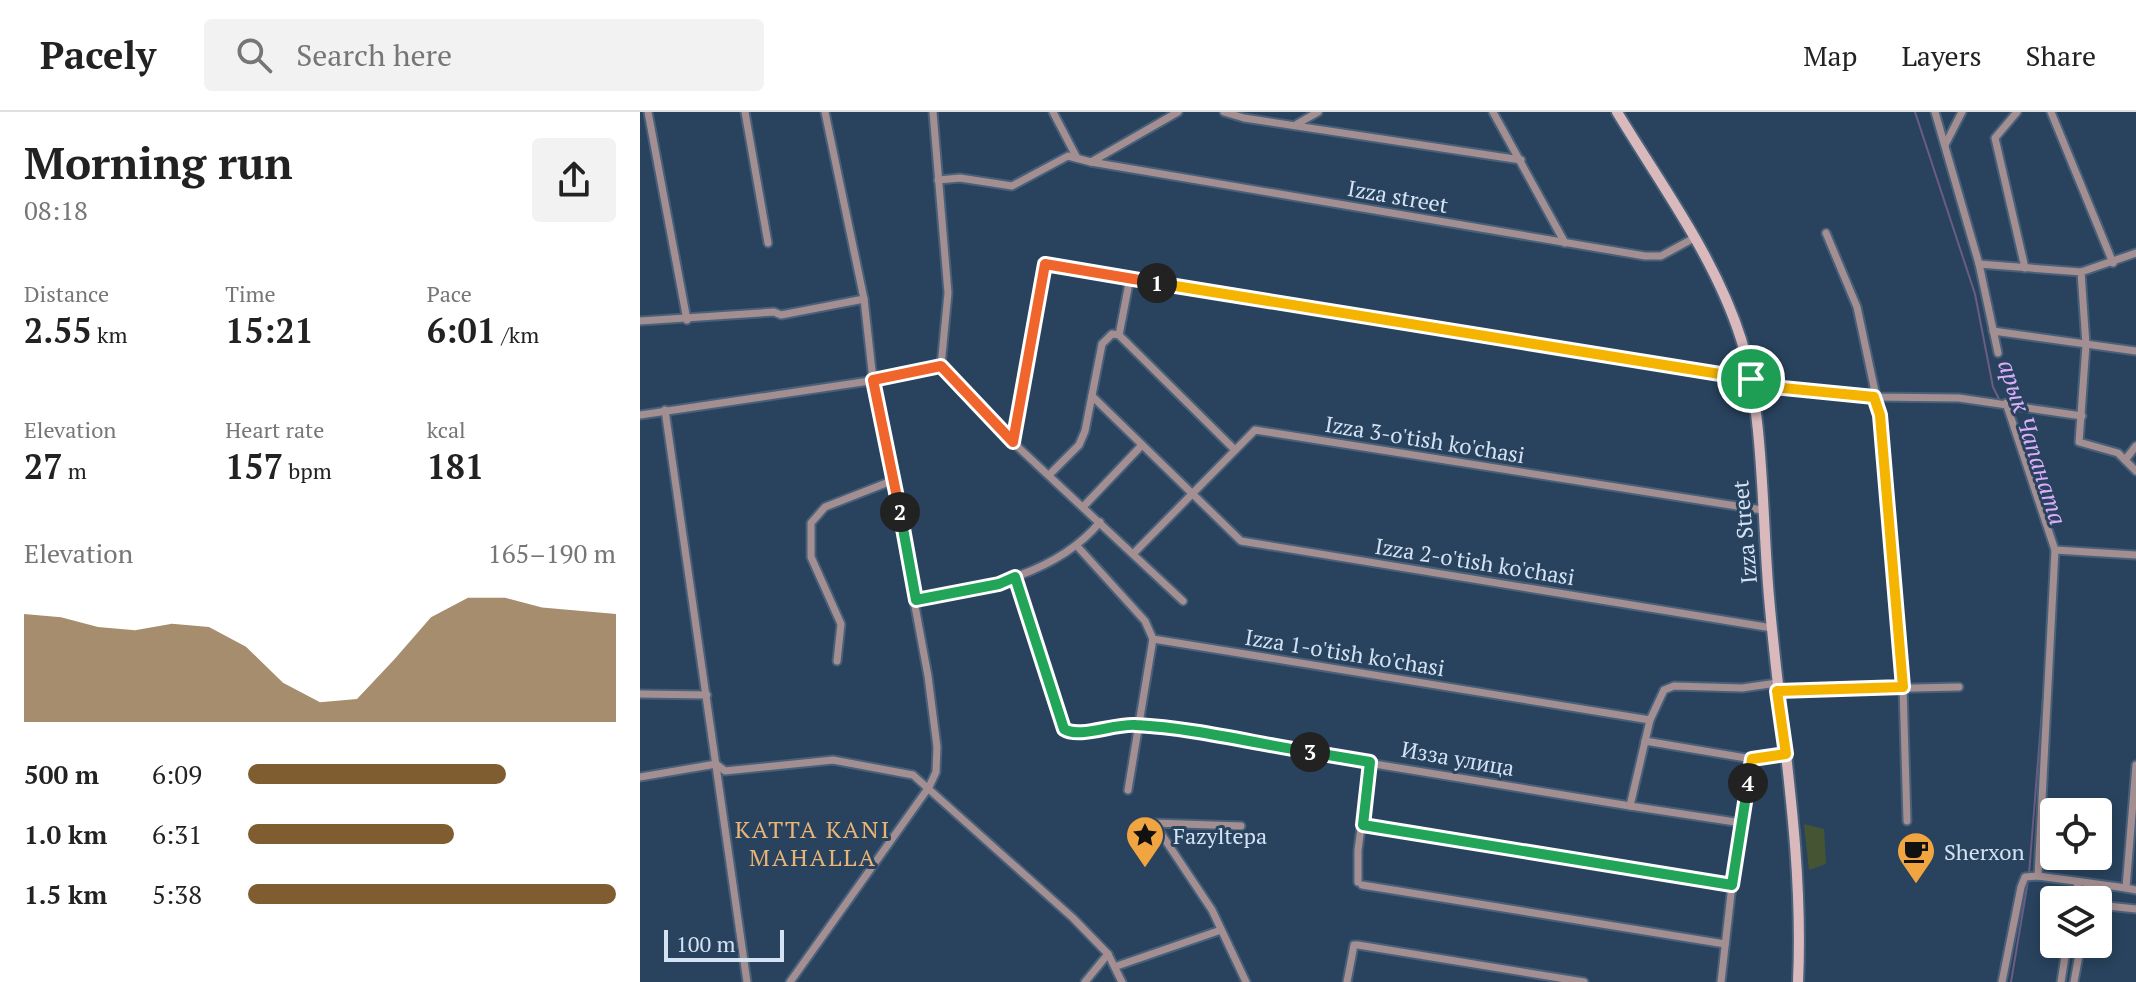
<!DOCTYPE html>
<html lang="en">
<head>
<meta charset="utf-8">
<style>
  :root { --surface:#fff; --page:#f2f2f2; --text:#222; --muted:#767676; --line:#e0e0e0; --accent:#7f5d30 }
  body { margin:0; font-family:"PT Serif",serif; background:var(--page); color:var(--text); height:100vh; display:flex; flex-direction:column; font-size:30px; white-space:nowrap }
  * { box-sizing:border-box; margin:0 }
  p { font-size:26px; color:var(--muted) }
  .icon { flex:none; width:44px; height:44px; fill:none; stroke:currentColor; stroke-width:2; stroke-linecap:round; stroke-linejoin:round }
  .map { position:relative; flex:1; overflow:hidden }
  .sheet { display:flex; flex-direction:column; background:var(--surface); width:640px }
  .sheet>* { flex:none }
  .buttons { position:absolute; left:1400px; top:686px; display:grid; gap:16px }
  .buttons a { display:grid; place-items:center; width:72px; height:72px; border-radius:8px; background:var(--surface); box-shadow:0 4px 12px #0003; font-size:40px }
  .scale { position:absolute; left:24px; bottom:20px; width:120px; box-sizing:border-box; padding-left:8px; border:4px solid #d4e3f4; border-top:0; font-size:22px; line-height:28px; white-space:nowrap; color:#d4e3f4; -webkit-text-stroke:6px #29435e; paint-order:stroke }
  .pin { position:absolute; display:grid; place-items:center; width:68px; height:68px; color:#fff; margin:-34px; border:4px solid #fff; border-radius:50%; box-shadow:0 2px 8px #0007 }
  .km { position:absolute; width:40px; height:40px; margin:-20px; border-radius:50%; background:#222; color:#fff; font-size:22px; line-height:40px; text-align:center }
  .round { display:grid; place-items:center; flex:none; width:84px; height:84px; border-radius:8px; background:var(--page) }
  .overview { display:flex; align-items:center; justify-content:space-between; height:136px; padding:0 24px }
  h1 { font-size:44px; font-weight:600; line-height:60px }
  .metrics { display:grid; grid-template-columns:repeat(3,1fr); gap:12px; height:136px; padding:8px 24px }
  .metrics div { display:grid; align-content:center }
  .metrics b { font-size:34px; font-weight:600 }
  .metrics small { font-size:22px; font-weight:400 }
  .metrics p { font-size:22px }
  .chart { height:224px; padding:16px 24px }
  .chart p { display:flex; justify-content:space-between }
  .chart svg { width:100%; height:144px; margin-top:8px; fill:var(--accent); opacity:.7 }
  ul { padding:0 24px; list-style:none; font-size:26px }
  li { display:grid; grid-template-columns:128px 96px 1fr; align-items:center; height:60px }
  li i { height:20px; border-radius:10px; background:var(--accent) }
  header { display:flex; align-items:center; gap:48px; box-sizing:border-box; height:112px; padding:0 40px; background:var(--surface); border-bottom:2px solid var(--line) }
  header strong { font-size:38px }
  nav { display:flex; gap:44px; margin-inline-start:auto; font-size:28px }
  .search { width:560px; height:72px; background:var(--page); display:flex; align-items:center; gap:20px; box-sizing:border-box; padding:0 28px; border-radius:8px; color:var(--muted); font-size:30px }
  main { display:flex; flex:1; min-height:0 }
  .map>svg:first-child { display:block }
</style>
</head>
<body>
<header>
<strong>Pacely</strong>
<div class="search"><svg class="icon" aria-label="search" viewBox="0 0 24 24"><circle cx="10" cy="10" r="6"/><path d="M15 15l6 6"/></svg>Search here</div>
<nav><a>Map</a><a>Layers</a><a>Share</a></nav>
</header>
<main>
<section class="sheet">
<div class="overview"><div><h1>Morning run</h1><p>08:18</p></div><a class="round"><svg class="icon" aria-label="share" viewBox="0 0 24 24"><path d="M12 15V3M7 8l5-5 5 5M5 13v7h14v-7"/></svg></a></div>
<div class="metrics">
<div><p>Distance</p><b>2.55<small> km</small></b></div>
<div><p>Time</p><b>15:21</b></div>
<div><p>Pace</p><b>6:01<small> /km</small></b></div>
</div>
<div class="metrics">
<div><p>Elevation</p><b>27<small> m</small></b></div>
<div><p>Heart rate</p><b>157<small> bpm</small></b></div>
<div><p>kcal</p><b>181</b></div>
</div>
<div class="chart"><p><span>Elevation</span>165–190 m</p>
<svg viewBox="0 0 160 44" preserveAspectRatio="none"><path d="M0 44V11L10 12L20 15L30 16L40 14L50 15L60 21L70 32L80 38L90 37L100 25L110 12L120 6L130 6L140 9L150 10L160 11V44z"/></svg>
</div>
<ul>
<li><b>500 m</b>6:09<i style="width:70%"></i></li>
<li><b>1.0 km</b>6:31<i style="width:56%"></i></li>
<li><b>1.5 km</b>5:38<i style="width:100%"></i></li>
</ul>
</section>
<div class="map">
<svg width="1496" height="870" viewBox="0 0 1496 870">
  <rect width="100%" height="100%" fill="#29435e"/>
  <polygon fill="#455534" points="1164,712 1184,717 1186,752 1169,758"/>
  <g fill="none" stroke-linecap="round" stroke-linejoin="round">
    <g stroke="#6b5c82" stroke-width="2">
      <polyline points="1275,0 1335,182 1353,275 1360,289"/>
      <polyline points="1389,762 1404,573"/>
      <polyline points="1371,870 1388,769"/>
    </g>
    <g stroke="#486079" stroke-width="11">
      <g id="minor">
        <polyline points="8,0 47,208"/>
        <polyline points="105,0 128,131"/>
        <polyline points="293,0 308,181 301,254 379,336 543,489"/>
        <polyline points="413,0 437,46"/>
        <polyline points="584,0 604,6 881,48"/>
        <polyline points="853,0 925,131"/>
        <polyline points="1295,0 1339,152 1441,160 1446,233 1439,330 1478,341 1496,359"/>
        <polyline points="1377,0 1355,26 1385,156"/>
        <polyline points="1411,0 1473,151"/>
        <polyline points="657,12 678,0"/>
        <polyline points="1305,33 1322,0"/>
        <polyline points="451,50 1005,144 1021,144 1054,126"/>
        <polyline points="298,68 320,66 372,74 428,44 451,50 538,0"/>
        <polyline points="1186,121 1217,195 1240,303 1263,575 1267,709"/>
        <polyline points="1339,152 1358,241"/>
        <polyline points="1441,160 1496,141"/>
        <polyline points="0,209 134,200 141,203 224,187"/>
        <polyline points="1353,219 1496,239"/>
        <polyline points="479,223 490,166"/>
        <polyline points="1112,273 1234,285 1319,286 1442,304"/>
        <polyline points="452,284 601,429 1132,516"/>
        <polyline points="1366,291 1415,438 1398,764 1486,776"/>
        <polyline points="25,298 107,870"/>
        <polyline points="0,303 243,267 301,254"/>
        <polyline points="373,330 405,152 919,239 1111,267"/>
        <polyline points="1485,348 1496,334"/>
        <polyline points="409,363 439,333 445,319 462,232 472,222 479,223 595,338"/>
        <polyline points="443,395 502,333"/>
        <polyline points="437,434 505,509 513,527 1010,608"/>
        <polyline points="1415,438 1496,443"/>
        <polyline points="493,442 615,318 1122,398"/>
        <path d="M375 465 424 617C435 624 478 613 497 613L990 694 1010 608 1024 578 1034 574 1102 576 1137 571"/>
        <path d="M276 488C341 476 415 464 460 410"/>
        <polyline points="197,549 201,512 171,445 171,411 185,395 254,368"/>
        <polyline points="1137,579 1319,575"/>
        <polyline points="0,582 67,583"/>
        <polyline points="1005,629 1112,647 1146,642"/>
        <polyline points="1496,653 1486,776 1496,778"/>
        <polyline points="0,665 76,652 85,659 193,648 273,663 433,806 468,842 482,870"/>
        <polyline points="488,678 513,527"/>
        <polyline points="990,694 1102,711"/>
        <polyline points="723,713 1092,773"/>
        <polyline points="601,714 514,711 572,798 606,870"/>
        <polyline points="718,770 718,738 730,650"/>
        <polyline points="722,773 1085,832"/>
        <polyline points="1435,788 1438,771"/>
        <polyline points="1458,793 1496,797"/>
        <polyline points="477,854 581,818"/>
        <polyline points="150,870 289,675 296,660 297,635 288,564 233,268 224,187 185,0"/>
        <polyline points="445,870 468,842"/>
        <polyline points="707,870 714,833 718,833 944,870"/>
        <polyline points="1081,870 1092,773 1112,647"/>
        <polyline points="1362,870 1381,775 1385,765 1398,764"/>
        <polyline points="1421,870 1427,832"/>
        <polyline points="1434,870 1441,832"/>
      </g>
    </g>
    <g stroke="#486079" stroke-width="14">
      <path id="secondary" d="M977 0C1021 73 1075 145 1101 227 1124 300 1122 407 1129 485 1140 615 1164 739 1158 870"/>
    </g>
    <use href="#minor" stroke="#a38e91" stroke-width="7"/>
    <use href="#secondary" stroke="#dab9bd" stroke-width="10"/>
  </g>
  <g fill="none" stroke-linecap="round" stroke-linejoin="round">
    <g stroke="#fff" stroke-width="16">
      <polyline id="split-1" points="517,171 1111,267"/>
    </g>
    <g stroke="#fff" stroke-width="16">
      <polyline id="split-2" points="260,400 233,268 301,254 373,330 405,152 517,171"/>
    </g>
    <g stroke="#fff" stroke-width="16">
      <path id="split-3" d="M260 400 276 488 359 472 375 465 424 617C439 627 475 611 496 613 554 616 613 631 670 640"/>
    </g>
    <g stroke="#fff" stroke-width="16">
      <polyline id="split-4" points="670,640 730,650 723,713 1092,773 1108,671"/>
    </g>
    <g stroke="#fff" stroke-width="16">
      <polyline id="split-5" points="1108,671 1112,647 1146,642 1137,579 1263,575 1240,303 1234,285 1112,273 1111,267"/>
    </g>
    <use href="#split-1" stroke="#f5b400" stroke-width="10"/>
    <use href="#split-2" stroke="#f0652b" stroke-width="10"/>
    <use href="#split-3" stroke="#22a559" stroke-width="10"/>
    <use href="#split-4" stroke="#22a559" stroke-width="10"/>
    <use href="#split-5" stroke="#f5b400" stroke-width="10"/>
  </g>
  <defs>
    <g id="sight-pin" transform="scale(2)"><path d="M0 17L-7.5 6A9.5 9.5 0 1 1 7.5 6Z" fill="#f1a540" stroke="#29435e"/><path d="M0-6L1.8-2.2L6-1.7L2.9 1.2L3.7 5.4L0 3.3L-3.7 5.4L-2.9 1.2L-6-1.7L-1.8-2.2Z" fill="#111"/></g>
    <g id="cafe-pin" transform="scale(2)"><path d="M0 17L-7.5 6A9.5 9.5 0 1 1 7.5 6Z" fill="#f1a540" stroke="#29435e"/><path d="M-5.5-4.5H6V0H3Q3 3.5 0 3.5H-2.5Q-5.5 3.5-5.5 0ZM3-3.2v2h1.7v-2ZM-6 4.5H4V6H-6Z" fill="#111"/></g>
  </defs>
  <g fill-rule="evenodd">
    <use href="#sight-pin" x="505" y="723"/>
    <use href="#cafe-pin" x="1276" y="739"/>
  </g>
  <g text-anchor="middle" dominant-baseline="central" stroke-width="6" stroke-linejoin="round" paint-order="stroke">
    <g font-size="22" fill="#d4e3f4" stroke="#29435e">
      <text transform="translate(758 84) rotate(10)">Izza street</text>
      <text transform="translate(785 327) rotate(9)">Izza 3-o'tish ko'chasi</text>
      <text transform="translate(1104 420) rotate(-95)">Izza Street</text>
      <text transform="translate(835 449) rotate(9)">Izza 2-o'tish ko'chasi</text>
      <text transform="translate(705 540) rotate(9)">Izza 1-o'tish ko'chasi</text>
      <text transform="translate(818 646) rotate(10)">Изза улица</text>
    </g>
    <g font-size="22" fill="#d4e3f4" stroke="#29435e" text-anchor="start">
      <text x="533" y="723">Fazyltepa</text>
      <text x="1304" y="739">Sherxon</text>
    </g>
    <g font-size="24" font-style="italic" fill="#daaefc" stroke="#29435e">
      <text transform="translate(1393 330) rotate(72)">арык Чапаната</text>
    </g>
    <g font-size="24" letter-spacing="2" fill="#e9b476" stroke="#29435e">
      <text x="173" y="717">KATTA KANI<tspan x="173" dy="28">MAHALLA</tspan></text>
    </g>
  </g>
</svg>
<div class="buttons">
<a><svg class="icon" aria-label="locate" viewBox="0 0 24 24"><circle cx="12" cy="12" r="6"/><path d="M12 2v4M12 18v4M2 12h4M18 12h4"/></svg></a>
<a><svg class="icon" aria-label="layers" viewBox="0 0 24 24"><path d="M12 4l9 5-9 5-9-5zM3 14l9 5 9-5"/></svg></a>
</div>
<div class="scale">100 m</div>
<div class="pin" style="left:1111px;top:267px;background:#1e9e55"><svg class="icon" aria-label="arrive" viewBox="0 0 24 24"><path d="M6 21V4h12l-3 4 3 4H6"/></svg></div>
<b class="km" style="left:517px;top:171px">1</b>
<b class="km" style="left:260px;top:400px">2</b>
<b class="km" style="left:670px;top:640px">3</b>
<b class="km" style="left:1108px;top:671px">4</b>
</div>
</main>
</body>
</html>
